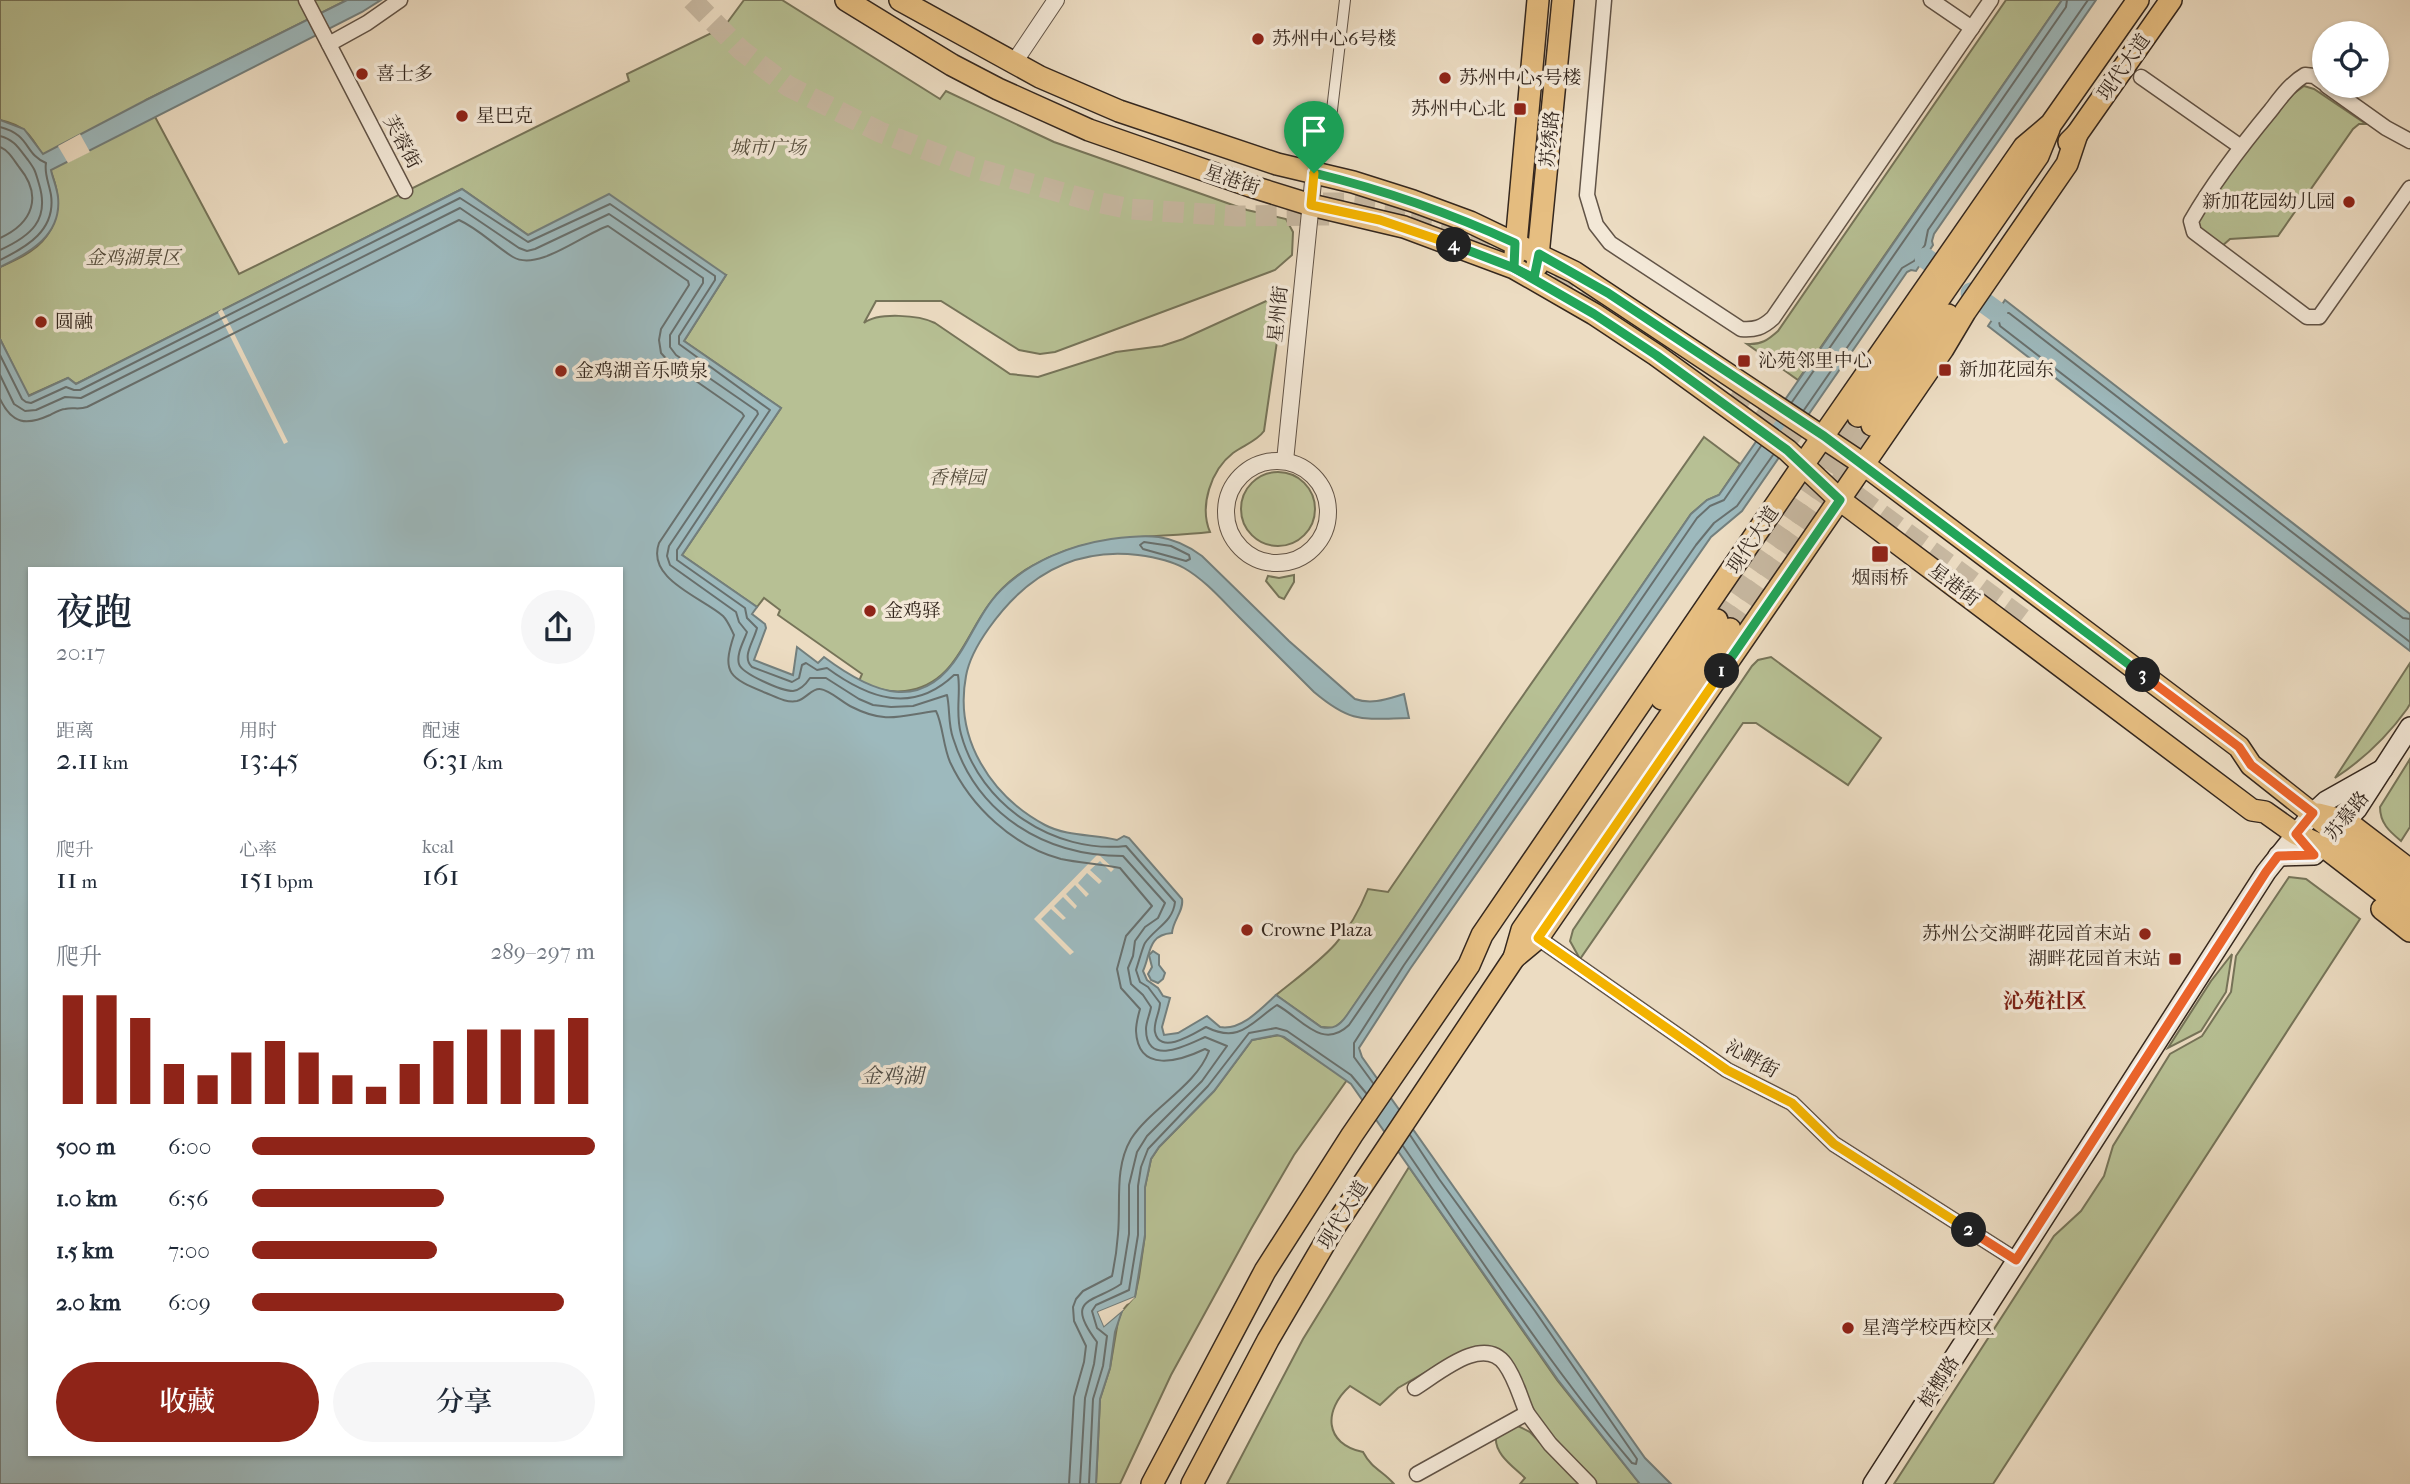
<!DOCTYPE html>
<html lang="zh">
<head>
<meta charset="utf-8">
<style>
  :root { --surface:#fff; --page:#f6f6f7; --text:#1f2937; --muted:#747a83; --accent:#8f2418 }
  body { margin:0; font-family:"IM FELL French Canon","Noto Serif SC",serif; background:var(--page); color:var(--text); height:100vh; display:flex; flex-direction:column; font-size:26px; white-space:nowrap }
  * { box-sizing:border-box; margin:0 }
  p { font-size:23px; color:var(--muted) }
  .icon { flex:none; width:38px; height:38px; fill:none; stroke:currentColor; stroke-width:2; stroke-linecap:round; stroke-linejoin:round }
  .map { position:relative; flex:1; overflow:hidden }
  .drawer { position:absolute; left:28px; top:567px; width:595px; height:889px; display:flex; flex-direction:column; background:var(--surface); border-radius:0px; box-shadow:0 2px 5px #0004 }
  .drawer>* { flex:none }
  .controls { position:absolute; left:2312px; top:21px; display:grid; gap:14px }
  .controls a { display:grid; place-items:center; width:77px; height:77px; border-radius:50%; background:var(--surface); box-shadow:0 2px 5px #0004; font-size:35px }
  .pin { position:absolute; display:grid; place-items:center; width:60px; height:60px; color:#fff; margin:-72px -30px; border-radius:50% 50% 50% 0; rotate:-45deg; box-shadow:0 0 7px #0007 }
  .pin .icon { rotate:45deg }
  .km { position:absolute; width:35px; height:35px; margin:-18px; border-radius:50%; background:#222; color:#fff; font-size:19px; line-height:35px; text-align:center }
  .round { display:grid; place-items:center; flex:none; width:74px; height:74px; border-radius:37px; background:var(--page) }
  .headline { display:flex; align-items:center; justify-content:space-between; height:119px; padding:0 28px }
  h1 { font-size:38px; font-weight:600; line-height:52px }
  .metrics { display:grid; grid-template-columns:repeat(3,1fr); gap:10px; height:119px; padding:7px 28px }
  .metrics div { display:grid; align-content:center }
  .metrics b { font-size:30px; font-weight:600 }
  .metrics small { font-size:19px; font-weight:400 }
  .metrics p { font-size:19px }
  .chart { height:196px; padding:14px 28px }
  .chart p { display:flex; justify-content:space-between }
  .chart svg { width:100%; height:126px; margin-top:7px; stroke:var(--accent); stroke-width:6 }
  .primary-button { display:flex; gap:14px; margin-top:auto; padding:14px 28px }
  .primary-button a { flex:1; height:80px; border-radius:42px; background:var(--accent); color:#fff; font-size:28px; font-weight:600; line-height:80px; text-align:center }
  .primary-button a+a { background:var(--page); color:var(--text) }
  ul { padding:0 28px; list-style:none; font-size:23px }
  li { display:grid; grid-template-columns:112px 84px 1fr; align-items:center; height:52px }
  li i { height:18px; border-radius:9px; background:var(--accent) }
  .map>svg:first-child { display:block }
</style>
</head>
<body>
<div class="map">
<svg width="2410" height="1484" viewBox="0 0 2410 1484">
  <rect width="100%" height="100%" fill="#ecdcc2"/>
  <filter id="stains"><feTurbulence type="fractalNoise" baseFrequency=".00286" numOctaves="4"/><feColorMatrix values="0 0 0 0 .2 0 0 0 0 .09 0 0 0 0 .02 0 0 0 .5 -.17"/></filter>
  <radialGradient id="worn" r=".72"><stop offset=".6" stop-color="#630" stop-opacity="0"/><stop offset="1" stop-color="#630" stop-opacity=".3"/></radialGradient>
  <g fill="#b7c094" stroke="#767459" stroke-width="2">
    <path d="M0 0H347L146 100 239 274 629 81 627 74 724 27 744 0H782L940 99 946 91 1054 142 1247 210 1286 219 1293 232 1292 255 1275 270 1055 352 1040 354 1019 350 941 301H876L864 323C878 312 919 315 935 323L1010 374 1038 377 1116 352 1162 346 1183 339 1284 293 1264 431C1257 441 1244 445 1233 453 1211 470 1199 506 1210 532 1147 539 1092 532 1034 565 1017 574 1001 588 990 603 964 637 955 685 905 691 888 693 874 689 859 681L862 674 778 615 780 610 764 598 757 607 682 555 781 408 684 341 726 275 528 235 462 189 76 384 68 378 28 396 0 339V267C20 258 40 250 51 229 67 200 52 168 35 143 32 139 29 134 25 131 18 125 9 122 0 120Z"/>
    <path d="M2006 0H2062L1798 380 1747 344C1761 345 1768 340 1778 331Z"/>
    <polygon points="2304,86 2314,89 2366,124 2359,124 2353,129 2278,236 2230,239 2221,247 2205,236 2198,225 2199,218 2237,162 2293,94"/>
    <path d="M1704 437 1740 464 1719 495 1707 500 1691 514 1344 1020 1334 1028 1321 1027 1276 995C1321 959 1346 944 1368 889L1388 892 1510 714Z"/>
    <circle cx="1278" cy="509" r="37"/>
    <polygon points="1294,575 1294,582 1284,599 1279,597 1266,581 1268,576 1279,578"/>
    <polygon points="1771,657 1881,738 1848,785 1756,723 1743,723 1580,959 1570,941 1573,930 1752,666 1758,660"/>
    <path d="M2410 663V704L2407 709C2387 737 2364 759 2335 778Z"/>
    <path d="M2410 759V827L2401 841C2389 831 2380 823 2380 807Z"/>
    <polygon points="2289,877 2306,879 2360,919 1993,1484 1894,1484 2054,1236 2081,1211 2104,1176 2113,1146 2170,1054 2202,1036 2231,992 2236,956"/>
    <polygon points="2232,954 2226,992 2201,1031 2168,1048 2211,981"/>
    <polygon points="1280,1035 1347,1080 1294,1155 1251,1229 1171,1375 1120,1484 1096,1484 1100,1399 1110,1368 1118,1321 1122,1311 1135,1296 1139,1277 1145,1235 1145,1187 1151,1159 1159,1147 1214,1091 1252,1040"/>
    <path d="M1409 1167 1557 1380 1640 1484H1597L1557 1444 1535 1413 1511 1362 1506 1356 1494 1348 1488 1346 1470 1349 1426 1372 1398 1388 1380 1405 1350 1386C1323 1410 1324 1444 1363 1452 1372 1469 1383 1471 1394 1484H1227L1303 1339Z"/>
    <path d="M1518 1426 1530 1432 1580 1484H1520L1525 1478C1514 1467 1494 1454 1496 1437L1511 1427Z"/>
  </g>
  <g fill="#9db9bd" stroke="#737f7d" stroke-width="2" fill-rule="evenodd">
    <path d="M347 0H381L362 12 51 170C53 179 57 188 58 197 62 235 30 253 0 267V120L24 129 43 154 146 100Z"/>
    <path d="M2062 0H2096L1934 234 1932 241 1933 245 1916 271 1911 270 1907 272 1742 511 1711 537 1410 969 1359 1048 1362 1057 1645 1458 1671 1484H1640L1558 1380 1351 1084 1284 1037 1277 1035 1252 1040 1214 1091 1159 1147 1151 1159 1145 1187V1235L1135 1297 1098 1312 1104 1326 1122 1311 1115 1332 1110 1368 1100 1399 1096 1484H0V339L29 396 68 378 76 384 462 189 528 235 609 194 726 275 684 341 781 408 682 555 757 607 752 614 765 624 766 628 754 660 793 675 797 647 818 663 824 657C872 693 922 715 960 653 974 631 983 608 1001 590 1030 561 1071 545 1111 539 1148 534 1171 533 1202 556L1289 641 1355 699C1372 705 1387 699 1404 694L1409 718C1363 719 1352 724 1314 692 1289 667 1264 642 1239 617 1222 600 1205 580 1184 568 1170 560 1153 557 1138 555 1073 547 1025 577 989 628 979 642 969 659 966 676 954 739 991 796 1045 825 1068 837 1093 834 1117 840L1124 836 1129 838 1182 899C1184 911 1173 920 1172 933 1147 935 1151 954 1143 971L1147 980 1158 988 1163 996 1170 998 1162 1027 1164 1035 1178 1033 1207 1016 1220 1027C1241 1031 1262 1008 1276 995L1321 1027C1334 1030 1340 1025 1347 1015L1691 514 1707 500 1719 495ZM30 569H621V1454H30Z"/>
    <polygon points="2005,300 2410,614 2410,651 1988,326"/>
    <polygon points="1153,951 1159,955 1159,965 1165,973 1163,979 1158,983 1151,980 1148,974 1152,967 1149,955"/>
  </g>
  <g fill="#ecdcc2">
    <polygon points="80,134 90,152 68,163 58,146"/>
    <polygon points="222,309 288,442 284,444 218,312"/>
    <polygon points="1098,854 1114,869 1111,872 1100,861 1090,870 1102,881 1099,884 1087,873 1078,883 1089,894 1086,897 1075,885 1066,894 1077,906 1075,909 1063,897 1054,906 1066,918 1063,920 1051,909 1041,919 1074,952 1070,955 1034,919"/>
    <polygon points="1135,1297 1129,1303 1103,1314 1105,1320 1120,1308 1124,1309 1104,1326 1098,1312"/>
  </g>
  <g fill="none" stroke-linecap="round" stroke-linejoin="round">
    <g stroke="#68706e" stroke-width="2">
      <path d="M0 127C31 135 24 154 46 163 44 174 49 183 51 195 56 230 27 247 0 260"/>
      <path d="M0 136C15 140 19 149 28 160 36 171 35 171 39 184 50 220 31 236 0 250"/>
      <path d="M0 147C9 151 13 159 19 167 43 196 33 223 0 238"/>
      <path d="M0 355 22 399 26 402 31 403 66 387 74 390H80L460 198 528 242 610 204 715 276V280L679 336V344L770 410 677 550V560L745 608 747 618 757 628C754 641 741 657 752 667L792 682 799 678 802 665 806 663 817 670 827 668C868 698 912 715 954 675H958C961 694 955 713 961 734 980 805 1054 854 1126 846L1175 902C1173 922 1155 928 1145 943 1143 946 1138 964 1136 970L1140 982 1148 987 1160 1003C1160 1012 1153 1023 1155 1032 1160 1056 1195 1033 1206 1027 1240 1044 1250 1023 1277 1005 1301 1018 1322 1051 1349 1025L1697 518 1710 506 1724 500 1761 446"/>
      <path d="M0 375 14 404 25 411 36 410 65 397 81 398 460 208 519 248 527 251 535 249 609 214 703 278V283L670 335V347L676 355 757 411 758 414 669 546 667 556 670 565 736 612 739 622 747 632C744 641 736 654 739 664 742 674 782 691 793 691 801 690 806 684 810 678H826L859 699 873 705 891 707 913 706 947 695C950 708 948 724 953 738 977 815 1045 856 1123 856L1165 903 1158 918 1145 927 1135 941 1133 956 1128 968 1131 984 1143 995 1151 1007C1150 1014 1146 1022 1146 1029 1146 1068 1189 1044 1205 1037L1227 1046 1202 1081 1147 1136 1137 1152 1129 1185V1234L1121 1284C1094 1303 1063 1297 1097 1342L1094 1364 1085 1398 1080 1484"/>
      <path d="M0 399C12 424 26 426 50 415 54 413 61 409 65 409 73 407 79 410 87 407L459 220C479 229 495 246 513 257 538 272 583 234 608 226L688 281 689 285 661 329 659 340 661 353 670 363 742 413 744 416 659 543C646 579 701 597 723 616 728 621 731 629 734 635 721 674 730 678 766 693 776 697 786 703 797 701 806 699 812 688 820 689 830 690 843 703 852 707 887 725 902 715 936 711 943 725 943 746 950 762 971 807 1013 846 1061 859 1080 863 1101 864 1120 868L1152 906 1126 936 1117 969 1121 988 1140 1009C1138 1016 1136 1023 1136 1031 1138 1074 1180 1061 1205 1049L1209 1051C1196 1086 1151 1108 1131 1139 1114 1168 1121 1202 1118 1234 1117 1248 1115 1262 1112 1276L1083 1291 1076 1299 1073 1307 1074 1321 1086 1346 1084 1362 1074 1397 1069 1484"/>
      <polyline points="1792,402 2066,7 2067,0"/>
      <polyline points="1804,410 1902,268 1914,261 1925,245 1928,230 2088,0"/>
      <polygon points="1144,542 1171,546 1189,555 1190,559 1186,561 1143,549 1140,545"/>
      <polyline points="2410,619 2403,618 2009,313 2004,313 1999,322 2000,326 2410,642"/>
      <polyline points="1373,1083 1354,1057 1354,1043 1404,965 1696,545 1714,523 1737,506 1773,455"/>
      <path d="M1403 1146C1477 1253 1548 1364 1632 1463L1636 1464 1637 1459 1535 1311 1439 1179 1410 1135"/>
      <polyline points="1089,1484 1093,1399 1103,1366 1107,1336 1097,1328 1092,1311 1096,1305 1129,1290 1138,1235 1138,1186 1141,1167 1148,1149 1208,1086 1249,1033 1276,1028 1287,1031 1351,1075 1366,1093"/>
    </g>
    <g stroke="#9db9bd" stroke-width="21">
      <polyline points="1925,258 1946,273"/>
      <polyline points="1971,293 1997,312"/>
    </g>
    <g stroke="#c7b8a1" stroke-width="21" stroke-dasharray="21 10" stroke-linecap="butt">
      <polyline points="692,0 741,50 788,86 880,132 971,167 1092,201 1130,209 1237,216 1329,215"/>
      <polyline points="1323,203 1350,203 1430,214"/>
      <path d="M1410 223C1481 234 1551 270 1609 313"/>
      <polyline points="1734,390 1830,459"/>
      <polyline points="1806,459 2023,619"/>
      <polyline points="1717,620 1858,416"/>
      <polyline points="1730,629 1872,425"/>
    </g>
    <g stroke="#625447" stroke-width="12">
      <polyline id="pedestrian" points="1314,172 1332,110 1345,0"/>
    </g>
    <g stroke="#625447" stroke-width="17">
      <g id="minor">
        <polyline points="306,0 405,191"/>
        <path d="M1604 0 1587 195 1596 225 1610 243 1741 329C1755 330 1762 328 1773 318L1991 0"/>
        <polyline points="1931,0 1972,28"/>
        <polyline points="329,44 367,23 400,0"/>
        <polyline points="2141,77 2241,147"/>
        <path d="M2324 83 2314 76 2305 75C2291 83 2281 97 2271 110 2242 145 2214 181 2191 221L2194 232 2307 317H2319L2410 188"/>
        <polyline points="2327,86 2386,128 2410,141"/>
        <polyline points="1538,938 1727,1070 1792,1103 1834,1144 2016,1260"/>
        <path d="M1415 1388C1438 1374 1483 1334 1505 1364 1516 1379 1520 1397 1527 1413"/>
        <polyline points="1417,1474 1527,1413 1550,1444 1589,1484"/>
      </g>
    </g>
    <g stroke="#625447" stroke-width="18">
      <g id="tertiary">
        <polyline points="1013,64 1056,0"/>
        <polyline points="1285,461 1314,172"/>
        <circle cx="1277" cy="512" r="51"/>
      </g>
    </g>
    <g stroke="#34271e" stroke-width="22">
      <g id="secondary">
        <polyline points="2278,856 2314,855 2357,809 2410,727"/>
        <polyline points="1873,1484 2266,872 2313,813 2326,801 2383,769"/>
      </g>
    </g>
    <g stroke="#34271e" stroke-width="24">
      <g id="primary">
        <polyline points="846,0 952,65 998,89 1089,130 1250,186 1311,205 1404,227 1514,268 1594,314 1656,355 1787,450 1840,500 2252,810 2265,812 2296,834 2323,846 2410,913"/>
        <polyline points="900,0 1040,77 1119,111 1277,164 1353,182 1413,201 1470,222 1574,272 1863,464 2239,747 2251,765 2410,891"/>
        <polyline points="2069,142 2077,134 2171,0"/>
        <polyline points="1515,255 1538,0"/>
        <polyline points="1537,266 1563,0"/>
        <polyline points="1858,416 2038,156 2049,129"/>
        <polyline points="1872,425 1948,315"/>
        <polyline points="1662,699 1717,620"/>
        <polyline points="2318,814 2346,821 2410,870"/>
        <polyline points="2382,909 2410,931"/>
        <polyline points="1514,958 1522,930 1730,629"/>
        <polyline points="1152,1484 1265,1271 1352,1135 1469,965 1482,935 1803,465 2024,147 2051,124 2138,0"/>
        <polyline points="1192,1484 1268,1340 1333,1229 1514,958 1538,938 1943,349 1965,312 2067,164 2077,134"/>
      </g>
    </g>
    <use href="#pedestrian" stroke="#f3e8d7" stroke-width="10"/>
    <use href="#minor" stroke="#f3e8d7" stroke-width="14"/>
    <use href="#tertiary" stroke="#f3e8d7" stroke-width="16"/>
    <use href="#secondary" stroke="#f3e8d7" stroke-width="19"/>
    <use href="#primary" stroke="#e6be81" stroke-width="21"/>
  </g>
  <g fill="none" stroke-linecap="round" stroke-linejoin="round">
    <g stroke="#fff" stroke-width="14">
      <path id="split-1" d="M1314 173C1384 190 1450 213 1515 243L1514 268 1594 314 1656 355 1787 450 1840 500 1722 671"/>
    </g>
    <g stroke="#fff" stroke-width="14">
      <polyline id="split-2" points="1722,671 1538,938 1727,1070 1792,1103 1834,1144 1969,1230"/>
    </g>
    <g stroke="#fff" stroke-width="14">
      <polyline id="split-3" points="1969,1230 2016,1260 2266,872 2278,856 2314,855 2296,834 2313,813 2251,765 2239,747 2143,675"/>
    </g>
    <g stroke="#fff" stroke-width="14">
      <polyline id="split-4" points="1454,245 1514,268 1534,278 1539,254 1608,293 1824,436 2143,675"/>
    </g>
    <g stroke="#fff" stroke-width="14">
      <polyline id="split-5" points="1314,173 1311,205 1380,220 1454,245"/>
    </g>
    <use href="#split-1" stroke="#22a559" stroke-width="9"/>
    <use href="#split-2" stroke="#f5b400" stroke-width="9"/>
    <use href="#split-3" stroke="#f0652b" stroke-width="9"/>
    <use href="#split-4" stroke="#22a559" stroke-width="9"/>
    <use href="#split-5" stroke="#f5b400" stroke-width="9"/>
  </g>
  <g fill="#8f2418" stroke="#f3e8d7" stroke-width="2.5">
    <circle cx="1258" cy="39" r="7"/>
    <circle cx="362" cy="74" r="7"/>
    <circle cx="1445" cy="78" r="7"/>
    <rect x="1513" y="102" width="14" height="14" rx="3.5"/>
    <circle cx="462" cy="116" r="7"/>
    <circle cx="2349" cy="202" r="7"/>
    <circle cx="41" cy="322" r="7"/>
    <rect x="1737" y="354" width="14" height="14" rx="3.5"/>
    <rect x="1938" y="363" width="14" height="14" rx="3.5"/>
    <circle cx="561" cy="371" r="7"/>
    <rect x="1871" y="545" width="18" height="18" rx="3.5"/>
    <circle cx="870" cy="611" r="7"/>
    <circle cx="1247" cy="930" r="7"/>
    <circle cx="2145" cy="934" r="7"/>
    <rect x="2168" y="952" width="14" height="14" rx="3.5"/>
    <circle cx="1848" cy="1328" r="7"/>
  </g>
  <g text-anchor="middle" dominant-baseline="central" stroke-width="7" stroke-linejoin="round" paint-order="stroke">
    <g font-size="19" fill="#34271e" stroke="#f3e8d7" text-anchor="start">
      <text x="1272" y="39">苏州中心6号楼</text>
      <text x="376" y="74">喜士多</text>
      <text x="1459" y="78">苏州中心5号楼</text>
      <text x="1506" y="109" text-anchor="end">苏州中心北</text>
      <text x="476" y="116">星巴克</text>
      <text x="2335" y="202" text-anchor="end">新加花园幼儿园</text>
      <text x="55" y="322">圆融</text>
      <text x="1758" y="361">沁苑邻里中心</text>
      <text x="1959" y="370">新加花园东</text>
      <text x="575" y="371">金鸡湖音乐喷泉</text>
      <text x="1880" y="578" text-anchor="middle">烟雨桥</text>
      <text x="884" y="611">金鸡驿</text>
      <text x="1261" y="930">Crowne Plaza</text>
      <text x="2131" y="934" text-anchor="end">苏州公交湖畔花园首末站</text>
      <text x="2161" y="959" text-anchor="end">湖畔花园首末站</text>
      <text x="1862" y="1328">星湾学校西校区</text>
    </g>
    <g font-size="19" fill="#34271e" stroke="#f3e8d7">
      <text transform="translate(2124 67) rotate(-55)">现代大道</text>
      <text transform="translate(1550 139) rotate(-85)">苏绣路</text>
      <text transform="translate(402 142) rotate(62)">芙蓉街</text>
      <text transform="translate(1232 180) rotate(18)">星港街</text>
      <text transform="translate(1278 314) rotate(-84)">星州街</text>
      <text transform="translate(1753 540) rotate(-56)">现代大道</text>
      <text transform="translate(1954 585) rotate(37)">星港街</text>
      <text transform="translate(2347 816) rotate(-51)">苏慕路</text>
      <text transform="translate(1752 1059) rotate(29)">沁畔街</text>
      <text transform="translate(1343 1215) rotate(-58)">现代大道</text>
      <text transform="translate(1939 1382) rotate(-57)">槟榔路</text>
    </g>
    <g font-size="19" font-style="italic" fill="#554d3c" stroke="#f3e8d7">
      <text x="768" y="148">城市广场</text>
      <text x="133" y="258">金鸡湖景区</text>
      <text x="957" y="478">香樟园</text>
    </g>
    <g font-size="21" font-weight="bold" fill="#7a1f14" stroke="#f3e8d7">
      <text x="2045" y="1001">沁苑社区</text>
    </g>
    <g font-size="21" font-style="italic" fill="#4e4c46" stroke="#f3e8d7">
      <text x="892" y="1076">金鸡湖</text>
    </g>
  </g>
  <rect width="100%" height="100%" filter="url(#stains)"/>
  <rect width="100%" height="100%" fill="url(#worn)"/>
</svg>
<div class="controls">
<a><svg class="icon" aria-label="locate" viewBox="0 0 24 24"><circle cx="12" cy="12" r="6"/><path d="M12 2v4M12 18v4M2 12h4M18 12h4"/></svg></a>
</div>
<div class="pin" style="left:1314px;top:173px;background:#1e9e55"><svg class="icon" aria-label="arrive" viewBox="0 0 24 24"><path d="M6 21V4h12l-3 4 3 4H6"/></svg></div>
<b class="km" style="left:1722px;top:671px">1</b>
<b class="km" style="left:1969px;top:1230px">2</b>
<b class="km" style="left:2143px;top:675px">3</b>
<b class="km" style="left:1454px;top:245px">4</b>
<section class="drawer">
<div class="headline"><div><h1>夜跑</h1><p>20:17</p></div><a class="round"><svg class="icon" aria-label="share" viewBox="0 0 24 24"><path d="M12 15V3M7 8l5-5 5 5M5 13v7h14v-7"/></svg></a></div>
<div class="metrics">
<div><p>距离</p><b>2.11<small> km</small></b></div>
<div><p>用时</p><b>13:45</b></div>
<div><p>配速</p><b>6:31<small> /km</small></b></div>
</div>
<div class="metrics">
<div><p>爬升</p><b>11<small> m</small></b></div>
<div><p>心率</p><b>151<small> bpm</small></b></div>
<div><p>kcal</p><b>161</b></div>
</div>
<div class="chart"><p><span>爬升</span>289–297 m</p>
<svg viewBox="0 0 160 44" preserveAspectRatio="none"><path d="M5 44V6M15 44V6M25 44V14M35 44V30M45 44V34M55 44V26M65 44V22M75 44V26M85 44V34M95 44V38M105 44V30M115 44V22M125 44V18M135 44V18M145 44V18M155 44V14"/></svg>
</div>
<ul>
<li><b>500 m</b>6:00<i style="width:100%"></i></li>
<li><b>1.0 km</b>6:56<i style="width:56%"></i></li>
<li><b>1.5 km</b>7:00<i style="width:54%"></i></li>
<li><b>2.0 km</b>6:09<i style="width:91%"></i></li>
</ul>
<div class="primary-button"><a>收藏</a><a>分享</a></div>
</section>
</div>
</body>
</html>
